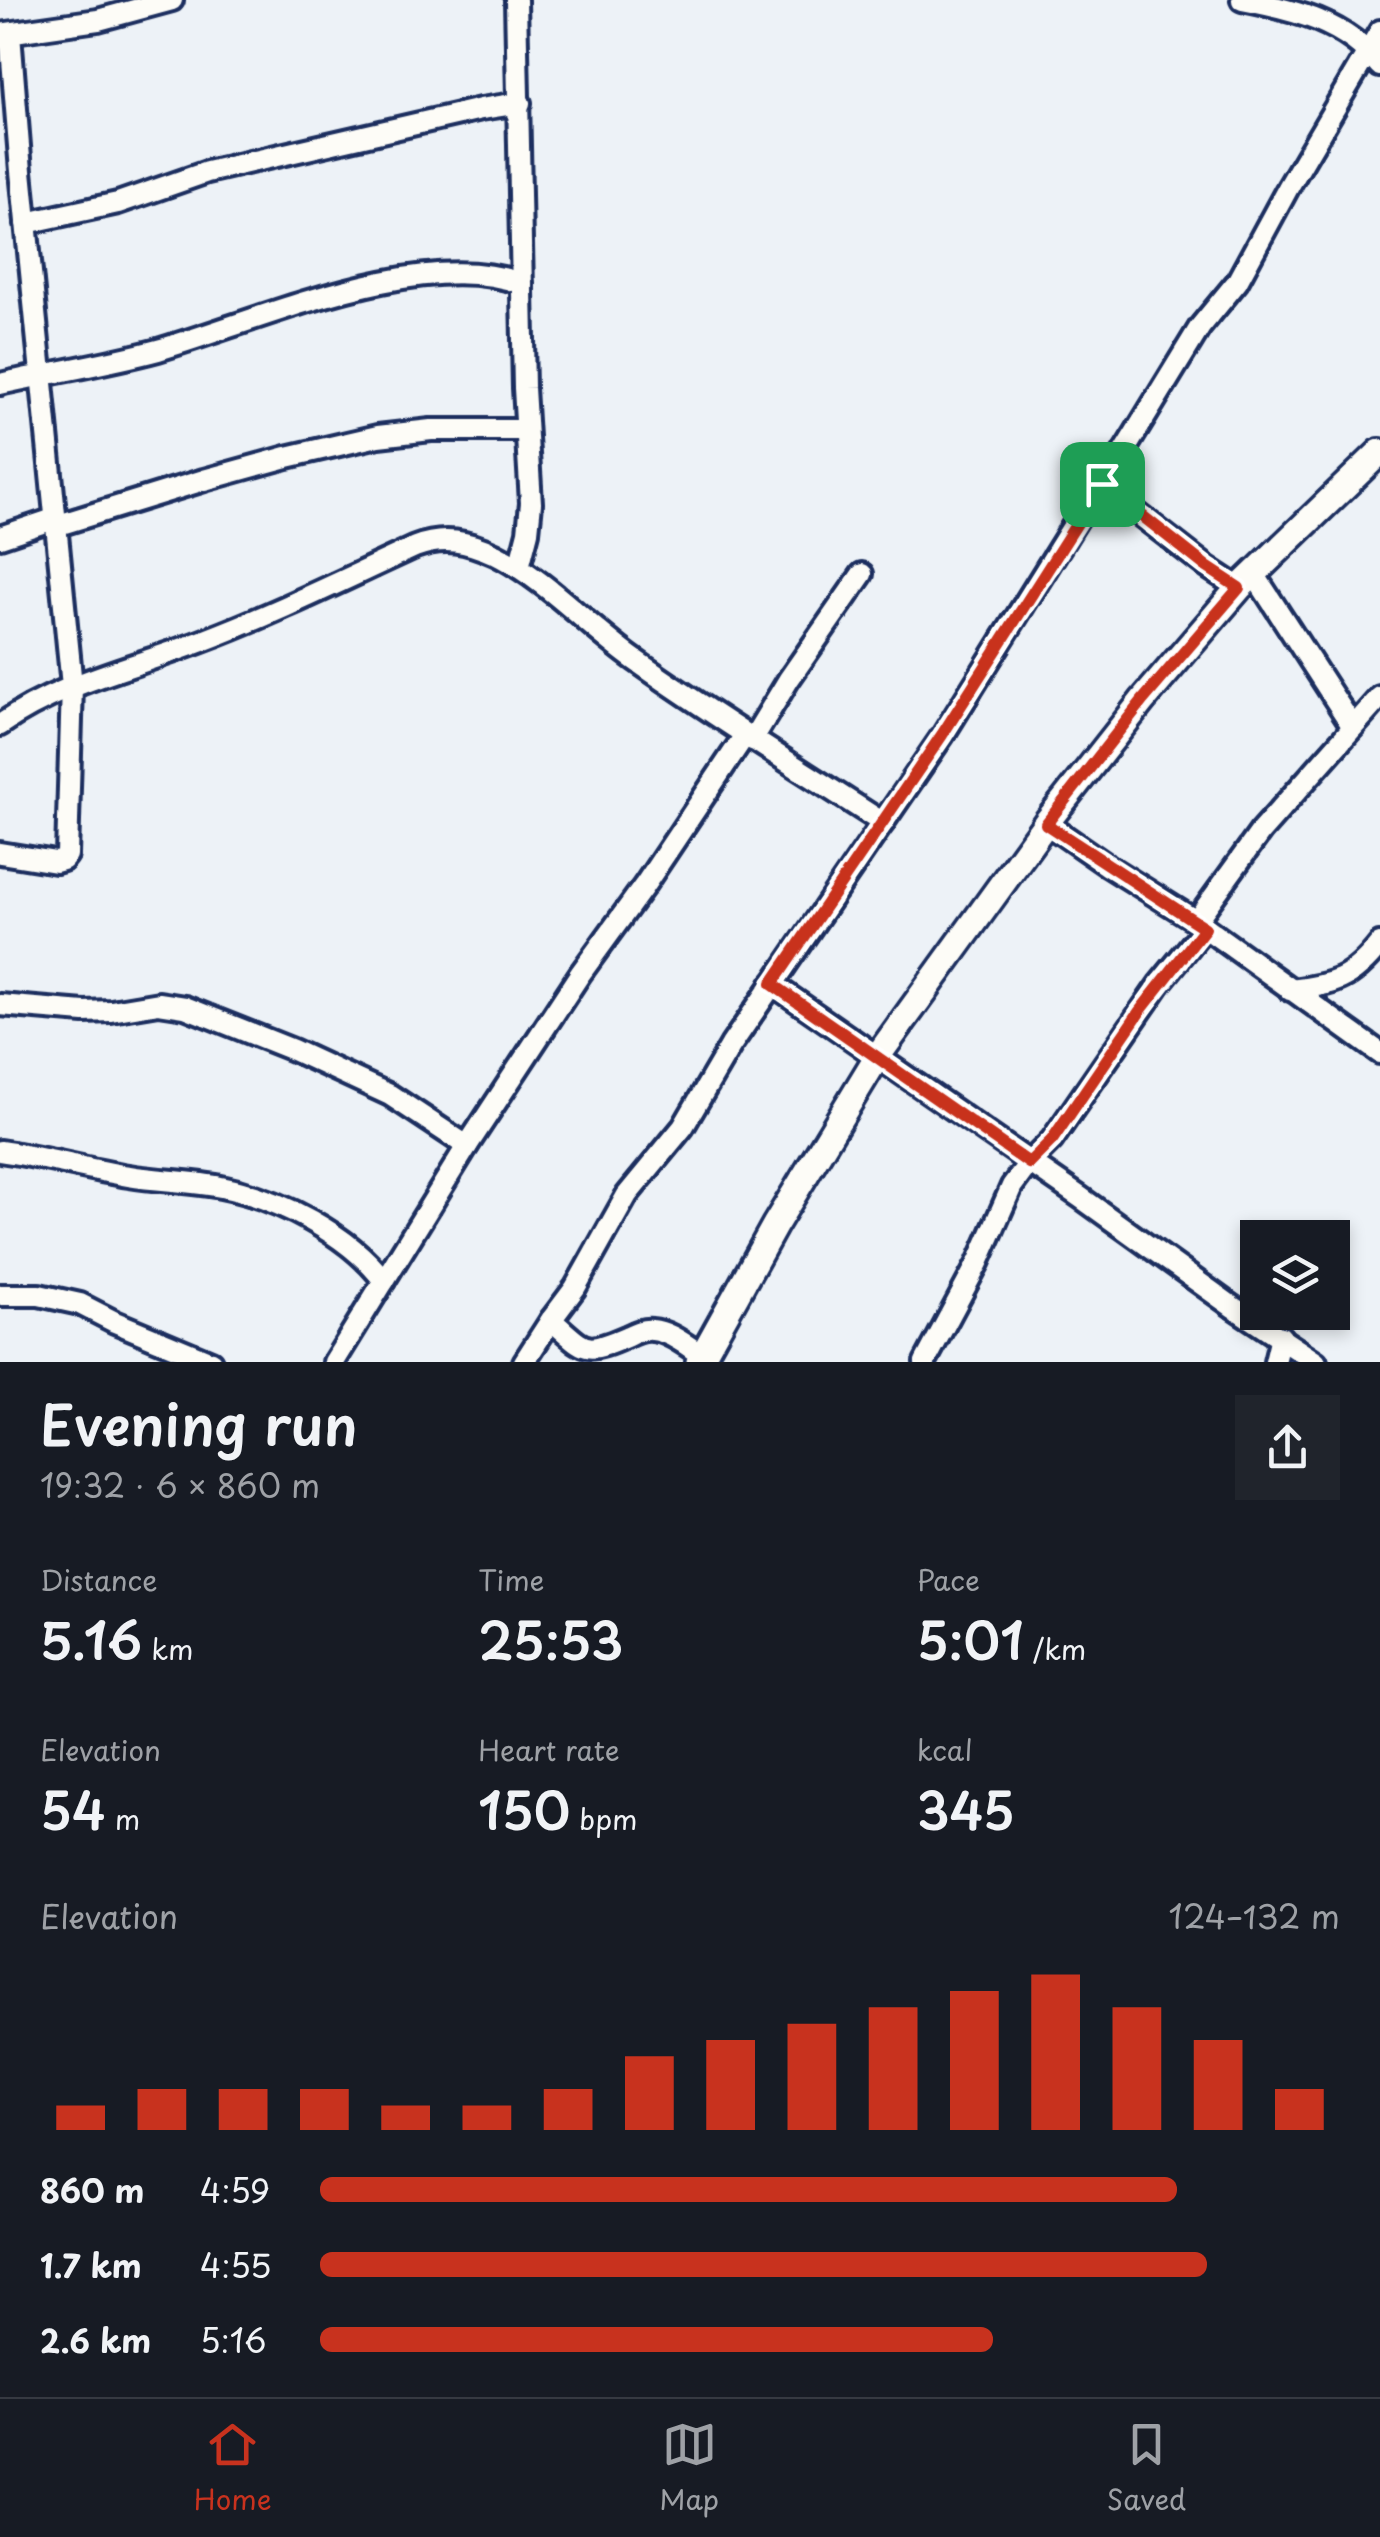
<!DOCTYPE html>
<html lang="en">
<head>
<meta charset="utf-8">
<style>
  :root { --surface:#171b24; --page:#20242c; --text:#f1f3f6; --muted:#9ea1a6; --line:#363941; --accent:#c8321e }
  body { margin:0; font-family:"Playpen Sans",sans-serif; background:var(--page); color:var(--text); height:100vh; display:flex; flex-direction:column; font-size:38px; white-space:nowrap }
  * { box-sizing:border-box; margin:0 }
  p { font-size:32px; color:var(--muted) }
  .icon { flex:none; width:55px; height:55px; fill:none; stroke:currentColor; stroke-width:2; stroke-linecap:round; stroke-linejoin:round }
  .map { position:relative; height:1362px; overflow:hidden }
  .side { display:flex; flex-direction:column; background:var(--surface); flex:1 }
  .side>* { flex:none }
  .tools { position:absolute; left:1240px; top:1220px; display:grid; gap:20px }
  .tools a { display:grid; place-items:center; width:110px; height:110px; border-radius:0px; background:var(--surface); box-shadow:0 5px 15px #0003; font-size:50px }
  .pin { position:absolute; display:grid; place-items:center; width:85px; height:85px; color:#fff; margin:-42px; border-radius:20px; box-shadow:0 5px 15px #0006 }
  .round { display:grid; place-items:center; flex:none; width:105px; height:105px; border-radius:0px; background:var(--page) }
  .head { display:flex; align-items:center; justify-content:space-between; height:170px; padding:0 40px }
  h1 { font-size:55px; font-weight:600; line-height:75px }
  .figures { display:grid; grid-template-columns:repeat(3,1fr); gap:15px; height:170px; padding:10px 40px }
  .figures div { display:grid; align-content:center }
  .figures b { font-size:50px; font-weight:600 }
  .figures small { font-size:28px; font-weight:400 }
  .figures p { font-size:28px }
  .chart { height:280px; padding:20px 40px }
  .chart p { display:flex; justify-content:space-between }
  .chart svg { width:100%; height:180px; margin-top:10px; stroke:var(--accent); stroke-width:6 }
  ul { padding:0 40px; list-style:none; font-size:32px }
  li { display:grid; grid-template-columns:160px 120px 1fr; align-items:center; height:75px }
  li i { height:25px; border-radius:12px; background:var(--accent) }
  .menu { display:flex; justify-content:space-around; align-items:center; height:140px; border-top:2px solid var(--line); background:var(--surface); font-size:28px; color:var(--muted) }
  .menu a { display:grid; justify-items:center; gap:5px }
  .menu .active { color:var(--accent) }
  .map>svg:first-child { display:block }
</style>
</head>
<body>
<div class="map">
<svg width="1380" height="1362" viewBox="0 0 1380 1362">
  <rect width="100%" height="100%" fill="#edf2f7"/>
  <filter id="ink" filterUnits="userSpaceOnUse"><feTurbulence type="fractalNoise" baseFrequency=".01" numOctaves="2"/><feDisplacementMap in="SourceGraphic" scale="20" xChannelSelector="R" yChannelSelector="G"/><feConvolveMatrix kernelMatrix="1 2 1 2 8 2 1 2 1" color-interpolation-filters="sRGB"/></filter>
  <g filter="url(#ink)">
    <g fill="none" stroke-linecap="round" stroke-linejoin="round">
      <g stroke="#1b2f5e" stroke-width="28">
        <g id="minor">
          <polyline points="516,0 524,388 531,503 528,532 519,567"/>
          <path d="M1242 0C1294 10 1346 22 1380 66"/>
          <polyline points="0,34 98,20 172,0"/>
          <polyline points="26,223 118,203 207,172 481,109 520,103"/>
          <path d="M0 384C53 372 106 364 158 350 256 322 424 245 522 284"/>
          <polyline points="1101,485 1207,567 1239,588"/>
          <polyline points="55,526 204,480 287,457 378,436 431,430 526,430"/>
          <polyline points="0,537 54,519"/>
          <polyline points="1254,574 1353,727"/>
          <path d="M0 725C61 682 136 667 205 640 276 613 345 579 415 547 444 536 467 541 495 554 547 580 587 626 635 660 715 717 800 769 883 823"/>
          <polyline points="752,740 789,679 862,574"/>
          <polyline points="1046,823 1108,866 1196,921 1380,1053"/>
          <polyline points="0,853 56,862 63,860 67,855 72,686 21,171 10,34"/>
          <polyline points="1196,921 1261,831 1380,697"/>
          <polyline points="772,984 1080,1197 1233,1307 1316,1362"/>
          <path d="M1290 990C1334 985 1352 980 1380 944"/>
          <polyline points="0,1005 84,1012 111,1011 159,1003 185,1007 293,1050 390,1095 467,1146"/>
          <path d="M0 1151C43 1157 85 1169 129 1176 159 1181 190 1181 221 1187 278 1198 349 1234 384 1281"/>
          <polyline points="0,1295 39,1295 80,1304 115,1322 211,1362"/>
          <path d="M551 1320C587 1350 582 1356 628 1336 636 1332 643 1329 652 1330 669 1331 687 1346 702 1355"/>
          <polyline points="334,1362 467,1146 536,1041 580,974 644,886 745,735"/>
          <polyline points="524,1362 551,1320 575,1288 627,1195 683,1127 731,1045 943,735 1083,510 1123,453 1200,327 1237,282 1289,186 1380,31"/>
          <polyline points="925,1362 978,1263 1012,1186 1029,1163 1052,1140 1160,983 1205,928"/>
          <polyline points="1275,1362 1281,1337"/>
        </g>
      </g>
      <g stroke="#1b2f5e" stroke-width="32">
        <polyline id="major" points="699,1362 775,1225 877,1057 1046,823 1143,700 1239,588 1380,452"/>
      </g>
      <use href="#minor" stroke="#fdfcf7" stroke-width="20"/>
      <use href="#major" stroke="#fdfcf7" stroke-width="25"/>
    </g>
  </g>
  <g fill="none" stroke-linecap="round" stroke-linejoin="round" filter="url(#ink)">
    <g stroke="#fff" stroke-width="20">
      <polygon id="route" points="1102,484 1207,567 1239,588 1143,700 1046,824 1205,928 1140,1011 1052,1140 1029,1163 772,984 942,735"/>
    </g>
    <use href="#route" stroke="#c8321e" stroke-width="12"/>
  </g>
</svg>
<div class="tools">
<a><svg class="icon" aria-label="layers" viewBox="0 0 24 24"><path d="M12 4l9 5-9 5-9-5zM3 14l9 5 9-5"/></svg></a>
</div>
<div class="pin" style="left:1102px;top:484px;background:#1e9e55"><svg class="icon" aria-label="arrive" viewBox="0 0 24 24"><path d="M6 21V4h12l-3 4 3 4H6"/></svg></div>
</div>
<section class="side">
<div class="head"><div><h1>Evening run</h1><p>19:32 · 6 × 860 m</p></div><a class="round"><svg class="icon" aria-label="share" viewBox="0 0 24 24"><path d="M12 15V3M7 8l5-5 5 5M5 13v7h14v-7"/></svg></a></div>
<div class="figures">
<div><p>Distance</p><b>5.16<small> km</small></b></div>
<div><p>Time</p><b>25:53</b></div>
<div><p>Pace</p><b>5:01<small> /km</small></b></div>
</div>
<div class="figures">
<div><p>Elevation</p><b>54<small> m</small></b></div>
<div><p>Heart rate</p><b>150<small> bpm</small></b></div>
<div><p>kcal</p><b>345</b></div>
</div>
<div class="chart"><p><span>Elevation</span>124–132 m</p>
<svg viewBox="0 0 160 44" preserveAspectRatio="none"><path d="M5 44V38M15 44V34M25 44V34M35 44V34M45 44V38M55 44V38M65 44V34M75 44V26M85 44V22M95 44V18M105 44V14M115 44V10M125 44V6M135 44V14M145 44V22M155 44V34"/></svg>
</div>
<ul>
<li><b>860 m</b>4:59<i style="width:84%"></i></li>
<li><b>1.7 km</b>4:55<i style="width:87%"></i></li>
<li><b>2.6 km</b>5:16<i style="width:66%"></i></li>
</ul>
</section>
<nav class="menu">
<a class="active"><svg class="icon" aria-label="home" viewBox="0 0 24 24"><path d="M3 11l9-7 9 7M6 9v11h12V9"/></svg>Home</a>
<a><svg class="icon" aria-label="map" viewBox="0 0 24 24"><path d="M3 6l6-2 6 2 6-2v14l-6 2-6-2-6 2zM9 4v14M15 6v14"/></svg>Map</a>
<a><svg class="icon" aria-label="saved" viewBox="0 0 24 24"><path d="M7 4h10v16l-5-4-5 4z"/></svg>Saved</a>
</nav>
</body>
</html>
